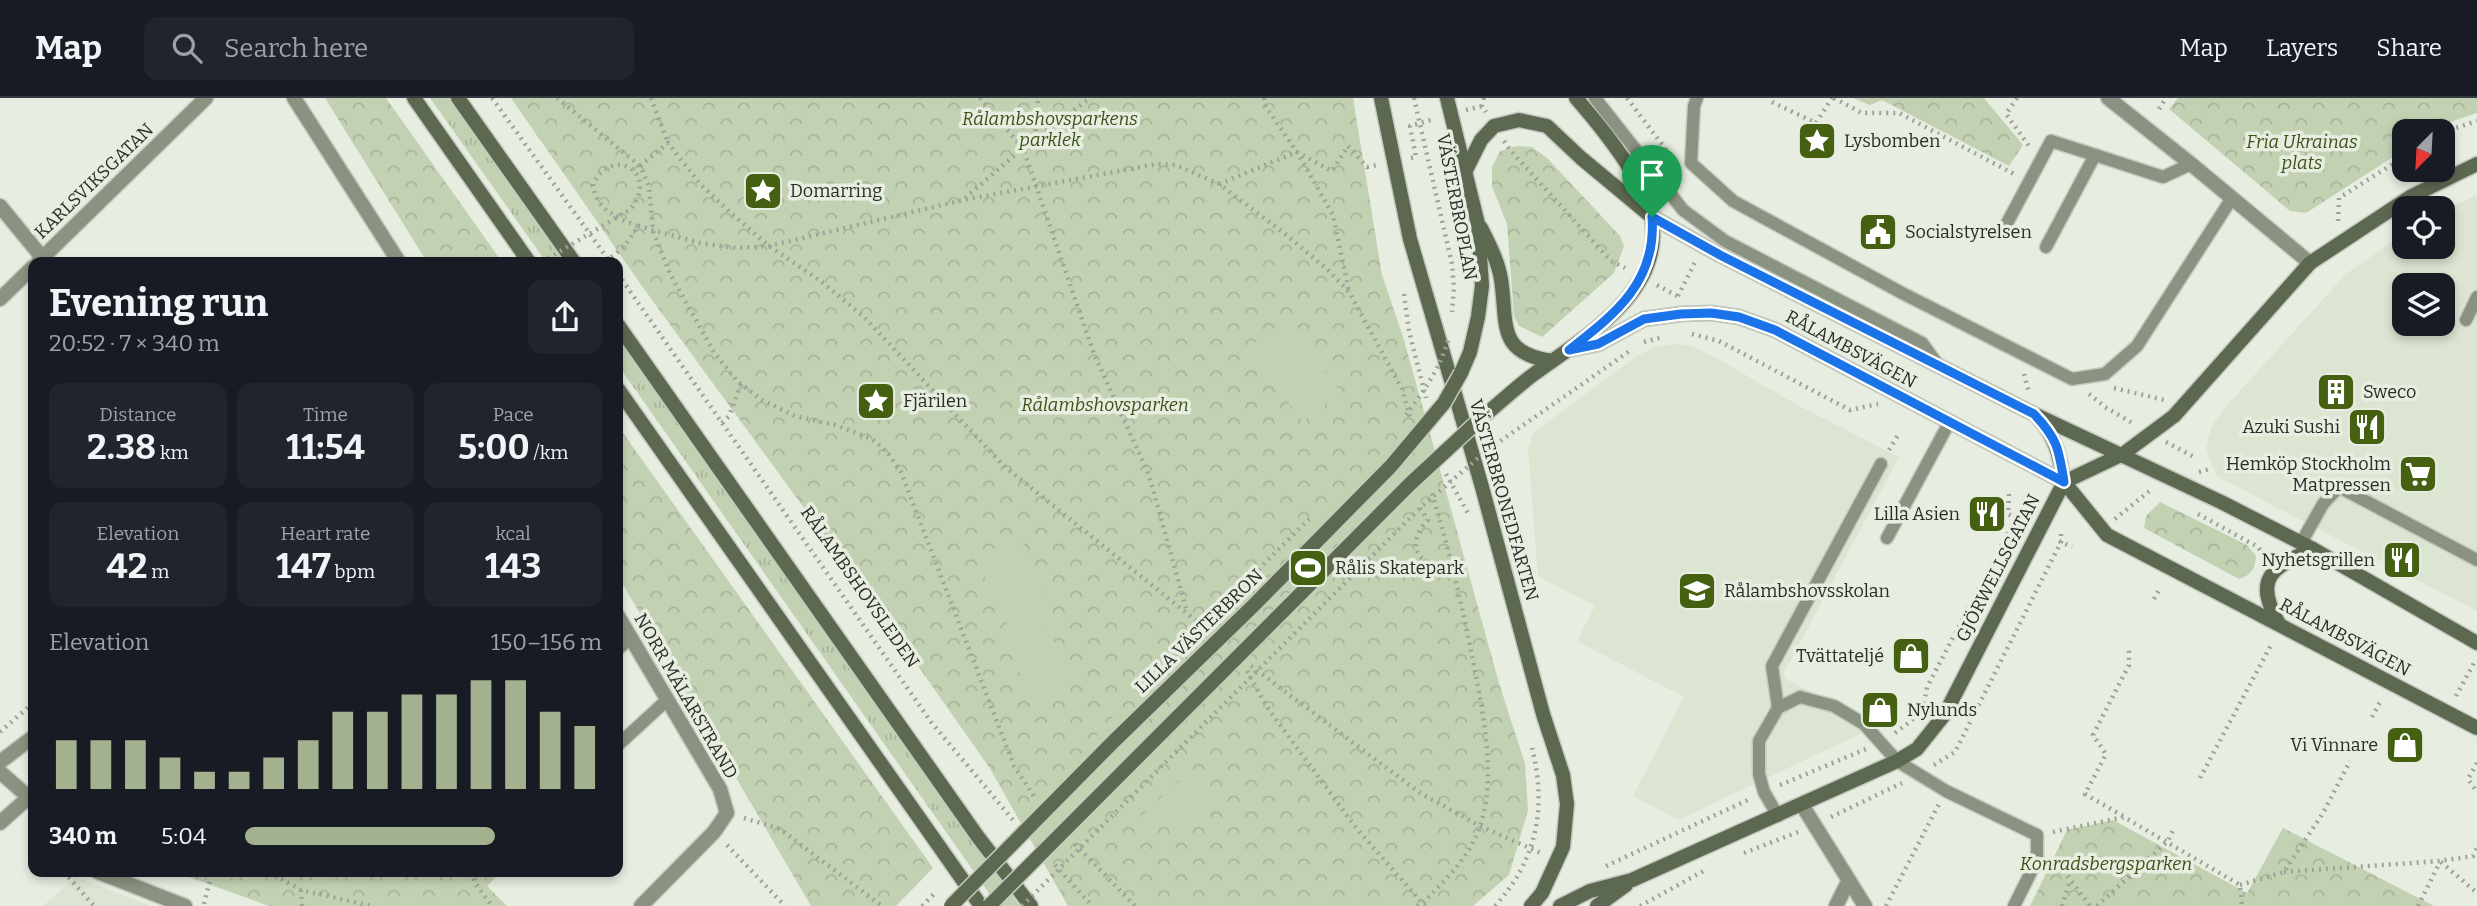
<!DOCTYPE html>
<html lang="en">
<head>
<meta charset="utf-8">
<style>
  :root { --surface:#171b24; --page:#20242c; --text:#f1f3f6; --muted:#9ea1a6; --line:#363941; --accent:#a4b18f }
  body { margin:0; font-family:Bitter,serif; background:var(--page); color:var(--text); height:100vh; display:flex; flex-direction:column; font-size:26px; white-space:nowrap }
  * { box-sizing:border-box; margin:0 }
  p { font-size:23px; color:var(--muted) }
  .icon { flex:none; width:38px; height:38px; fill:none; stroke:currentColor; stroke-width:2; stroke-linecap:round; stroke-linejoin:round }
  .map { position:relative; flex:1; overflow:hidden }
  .details { position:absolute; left:28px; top:159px; width:595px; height:620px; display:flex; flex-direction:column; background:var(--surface); border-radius:14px; box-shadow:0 4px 10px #0003 }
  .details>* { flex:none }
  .needle { width:46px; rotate:204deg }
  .controls { position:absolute; left:2392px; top:21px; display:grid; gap:14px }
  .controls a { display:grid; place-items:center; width:63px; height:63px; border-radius:14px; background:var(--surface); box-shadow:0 4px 10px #0003; font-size:35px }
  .pin { position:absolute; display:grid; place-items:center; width:60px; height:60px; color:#fff; margin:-72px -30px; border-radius:50% 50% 50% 0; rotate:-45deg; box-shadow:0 0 7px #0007 }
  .pin .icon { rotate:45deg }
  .round { display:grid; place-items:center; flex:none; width:74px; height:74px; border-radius:14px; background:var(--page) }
  .headline { display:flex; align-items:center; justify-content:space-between; height:119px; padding:0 21px }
  h1 { font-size:38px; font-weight:700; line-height:52px }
  .metrics { display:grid; grid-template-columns:repeat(3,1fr); gap:10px; height:119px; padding:7px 21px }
  .metrics div { display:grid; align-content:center; border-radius:14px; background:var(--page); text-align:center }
  .metrics b { font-size:35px; font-weight:700 }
  .metrics small { font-size:19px; font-weight:400 }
  .metrics p { font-size:19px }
  .chart { height:196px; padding:14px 21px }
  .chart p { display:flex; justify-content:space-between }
  .chart svg { width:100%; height:126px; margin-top:7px; stroke:var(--accent); stroke-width:6 }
  ul { padding:0 21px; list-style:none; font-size:23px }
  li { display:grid; grid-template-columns:112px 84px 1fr; align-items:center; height:52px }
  li i { height:18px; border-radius:9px; background:var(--accent) }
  header { display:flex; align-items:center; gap:42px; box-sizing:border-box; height:98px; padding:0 35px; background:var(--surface); border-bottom:2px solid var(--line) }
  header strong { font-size:33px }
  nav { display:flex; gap:38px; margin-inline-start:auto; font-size:24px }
  .search { width:490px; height:63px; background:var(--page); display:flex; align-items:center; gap:18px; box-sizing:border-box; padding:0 24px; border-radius:14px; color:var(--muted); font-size:26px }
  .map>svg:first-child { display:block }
</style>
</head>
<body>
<header>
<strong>Map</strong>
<div class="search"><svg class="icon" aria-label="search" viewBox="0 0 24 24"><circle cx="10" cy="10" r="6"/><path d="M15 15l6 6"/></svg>Search here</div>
<nav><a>Map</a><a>Layers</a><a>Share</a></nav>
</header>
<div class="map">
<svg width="2477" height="808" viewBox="0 0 2477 808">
  <defs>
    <pattern id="grass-tufts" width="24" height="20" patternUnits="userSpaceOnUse" patternTransform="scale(1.75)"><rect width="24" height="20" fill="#c3d1b3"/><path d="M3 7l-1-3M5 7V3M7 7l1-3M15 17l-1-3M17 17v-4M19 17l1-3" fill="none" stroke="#a8b49a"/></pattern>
    <pattern id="park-crowns" width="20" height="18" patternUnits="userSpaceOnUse" patternTransform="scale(1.75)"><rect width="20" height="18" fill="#c3d1b3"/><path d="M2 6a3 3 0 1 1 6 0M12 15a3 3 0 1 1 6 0" fill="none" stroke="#a8b49a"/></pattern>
  </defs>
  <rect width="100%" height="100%" fill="#e7ede1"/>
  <g fill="#dbe5d1" fill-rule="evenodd">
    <path d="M2477 97V513L2218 379 2210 364 2206 350 2212 328 2229 305 2346 176 2404 136V149H2443V113ZM2404 187H2443V226H2404Z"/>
    <polygon points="1673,246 1691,248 1711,257 1799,308 1899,359 1784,575 1786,581 1877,628 1678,722 1633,698 1684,599 1577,543 1595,508 1538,478 1528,350 1534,334 1640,256 1656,249"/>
    <polygon points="76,779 151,808 43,808"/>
  </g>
  <g fill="url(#grass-tufts)">
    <polygon points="430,0 451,0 567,164 546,164"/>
    <polygon points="618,237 976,745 1020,808 998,808 618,267"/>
  </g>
  <g fill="url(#park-crowns)">
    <polygon points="325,0 386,0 502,164 427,164"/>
    <polygon points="511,0 1353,0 1382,177 1404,242 1499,585 1525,666 1528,712 1509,777 1473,808 1068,808 989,669 875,507 644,191"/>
    <polygon points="1853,0 1984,0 2023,47 2009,68 1882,2 1870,7"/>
    <polygon points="2178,0 2477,0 2477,15 2444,26 2433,33 2404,33 2404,52 2306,115 2290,113 2169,11"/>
    <polygon points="1517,48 1532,49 1548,61 1620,138 1624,148 1614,175 1542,239 1519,228 1514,218 1507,126 1492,88 1492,69 1500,53"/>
    <polygon points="618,328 933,770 896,808 811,808 618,478"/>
    <path d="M2160 404 2247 447 2256 458C2255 471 2252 476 2239 481L2144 430 2146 418Z"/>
    <polygon points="2113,722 2247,795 2283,730 2434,808 2030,808 2067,732"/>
    <polygon points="175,774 501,774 487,788 507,808 269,808"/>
  </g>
  <g fill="#c3d1b3">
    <polygon points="1284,222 1341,295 1303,324 1247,251"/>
    <polygon points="1019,438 1054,510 1042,516 1073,588 1034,606 1001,535 1009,530 975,459"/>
    <polygon points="1115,616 1161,659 1123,699 1079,659"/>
    <polygon points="1199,671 1217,707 1193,719 1145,727 1140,719 1183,679"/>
  </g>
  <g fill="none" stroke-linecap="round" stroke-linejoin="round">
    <g stroke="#c5cac0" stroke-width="15">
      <g id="lane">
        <polyline points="1595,0 1683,112 1725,143 1922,245 1938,267"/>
        <polyline points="1697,0 1694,8 1691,65 1733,103 1902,195 2072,281 2105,276 2137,248 2232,100"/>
        <polyline points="2006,127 2051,43 2095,57"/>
        <polyline points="2046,149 2095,57 2163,79 2191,66"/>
        <polyline points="2466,222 2477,199"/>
        <polyline points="1887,440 1949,325"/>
        <polyline points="2301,445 2323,406 2339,389 2477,462"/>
        <polyline points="618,551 631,540"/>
        <polyline points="1778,610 1772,568 1881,366"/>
        <polyline points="618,647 667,602"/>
        <polyline points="1778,718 1764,694 1759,676 1759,643 1778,610 1800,599 1834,608 1864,626 1897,663 1946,693 2037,737 2037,762 2014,808"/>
      </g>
    </g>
    <g stroke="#c5cac0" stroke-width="17">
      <g id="street">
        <polyline points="294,0 399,164"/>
        <polyline points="2108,0 2191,66 2310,165"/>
        <polyline points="0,108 46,164"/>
        <polyline points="38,164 206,0"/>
        <polyline points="0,201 33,169"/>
        <polyline points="618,518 720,691 727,715 714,734 641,808"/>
        <polyline points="0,664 33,639"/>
        <polyline points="0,674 33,703"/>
        <polyline points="1802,707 1865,808"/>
        <polyline points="0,725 29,699"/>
        <polyline points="98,774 185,808"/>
        <polyline points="1836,808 1848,784"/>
      </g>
    </g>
    <g stroke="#c5cac0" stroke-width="17">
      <g id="secondary">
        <polyline points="414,0 529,164"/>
        <polyline points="458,0 574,164"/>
        <polyline points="1381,0 1410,141 1482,389 1543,616 1563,677 1567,706 1563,749 1542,795 1531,808"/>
        <polyline points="1447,0 1478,126 1482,188 1478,219 1470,254 1461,275"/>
        <polyline points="1465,74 1481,42 1494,28 1519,22 1547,28 1581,60 1652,119 1720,157 2034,316 2221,404 2313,451 2477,545"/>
        <path d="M1481 130C1489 146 1498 163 1501 181 1508 226 1496 255 1552 263"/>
        <polyline points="618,227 978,739 1031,808"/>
        <polyline points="1568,252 1598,246 1644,221 1681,216 1711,215 1739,219 1775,232 2064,384 2107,437 2477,630"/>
        <polyline points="618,291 981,808"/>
        <path d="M2039 321C2056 339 2060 360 2064 384"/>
        <path d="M1477 324C1496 308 1514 291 1534 276 1584 239 1663 196 1652 122 1646 83 1602 30 1576 0"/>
        <path d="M2279 526C2253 480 2271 470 2313 451"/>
        <polyline points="1560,808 1590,793 1632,782 1897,663 1917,651 1945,616 2064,384 2123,356 2174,318 2310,165 2410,99 2477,66"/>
        <polyline points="1597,808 1626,787"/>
      </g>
    </g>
    <g stroke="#9ea299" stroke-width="4.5" stroke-dasharray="2 5" stroke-linecap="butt">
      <polyline points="492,0 610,164"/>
      <polyline points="557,0 640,68 649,88 653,133 670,176 715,256 738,284 762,302 795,318 835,327 872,341 887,354 901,374 1014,668 1035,700"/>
      <polyline points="651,0 668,45"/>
      <polyline points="980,0 1023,50 1094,256 1149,377 1187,514"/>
      <polyline points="1264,0 1266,9 1297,54 1333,117 1349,194"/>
      <polyline points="1414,0 1452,166 1454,190 1452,214"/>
      <polyline points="1484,0 1482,8 1486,14"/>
      <polyline points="1627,0 1673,61"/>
      <polyline points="1834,0 1862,15 1899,15 2016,77"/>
      <polyline points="2017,0 2006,16 2029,48"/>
      <polyline points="1772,4 1816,25 1832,0"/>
      <polyline points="2159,11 2166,0"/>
      <polyline points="1466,12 1482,8"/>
      <polyline points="2443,34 2477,23"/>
      <polyline points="1035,40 1038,0"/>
      <polyline points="1504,43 1510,52 1611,163 1625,170"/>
      <polyline points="1411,60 1416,59 1410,28 1434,21"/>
      <polyline points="640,68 668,45 701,87 732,116 769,148 822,184 863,218 1004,368 1205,530"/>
      <path d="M593 86C595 111 617 120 638 128L624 149 608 162"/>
      <polyline points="1219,86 1297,54 1332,73 1348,48 1367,69 1377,67"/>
      <polyline points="965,100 1023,50 1090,0"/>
      <polyline points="2338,123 2339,100 2404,59"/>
      <polyline points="638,128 700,145 736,150 769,148 963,102 1157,66 1176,67 1219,86 1284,135 1328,172 1349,194 1402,291 1410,319"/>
      <polyline points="618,176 931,624 1013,722"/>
      <polyline points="1657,187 1677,198"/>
      <polyline points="1404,196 1409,233 1426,300"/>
      <polyline points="1678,198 1696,162"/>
      <polyline points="1692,236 1719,243 1850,312 1878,306"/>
      <polyline points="1644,244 1663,239"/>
      <polyline points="2024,276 2029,294"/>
      <polyline points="2114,290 2164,302"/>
      <polyline points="2089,296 2105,309 2134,326"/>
      <polyline points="722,325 729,318 741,286"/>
      <polyline points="2166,344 2196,360"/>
      <polyline points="1489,351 1631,252"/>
      <polyline points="1889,352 1898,337"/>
      <polyline points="2199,374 2210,371"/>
      <polyline points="1446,376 1468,415"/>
      <polyline points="2009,396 2008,416 2017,421"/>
      <path d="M1420 410 1428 422C1403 448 1419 472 1454 467"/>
      <polyline points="2198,416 2258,449 2265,460"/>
      <polyline points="2115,421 2152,391"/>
      <polyline points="2059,443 2072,449"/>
      <polyline points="2154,501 2160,490"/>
      <polyline points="1251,568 1420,695 1480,728 1543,756"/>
      <polyline points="1247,573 1269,612 1357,731 1425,808"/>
      <polyline points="2456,598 2475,563"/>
      <polyline points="2372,619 2380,604"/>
      <polyline points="0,634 33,605"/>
      <path d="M1895 635C1916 619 1923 616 1927 589L2016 420 2030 410"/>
      <polyline points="2477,665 2468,681 2477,694"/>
      <polyline points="1934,667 1955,654 2061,444 2061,432"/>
      <polyline points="2200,680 2271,547"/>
      <polyline points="1780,687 1866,651"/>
      <polyline points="2123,718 2085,696 2106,656 2093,637 2129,567 2129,548"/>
      <polyline points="1831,719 1902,685"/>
      <polyline points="744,720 780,731 882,808"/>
      <polyline points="2053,734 2124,719 2240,787 2242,808"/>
      <polyline points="31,735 33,738"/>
      <polyline points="1075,746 1135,808"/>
      <polyline points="727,747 785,808"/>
      <polyline points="1744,755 1798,734"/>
      <polyline points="2055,761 2090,808"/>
      <polyline points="2441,764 2477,795"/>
      <polyline points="1055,767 1092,808"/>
      <polyline points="1606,768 1750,701"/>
      <polyline points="64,774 94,808"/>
      <polyline points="269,774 301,792 371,808"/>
      <polyline points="471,774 475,785 492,808"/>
      <polyline points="2284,774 2440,763 2473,758 2477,750"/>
      <polyline points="2240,787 2284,774 2323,715 2350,663"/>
      <polyline points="301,792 302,808"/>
      <polyline points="204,806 212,774"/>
      <path d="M1417 808 1423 805C1445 782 1470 759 1480 728 1498 678 1481 604 1471 553 1460 498 1447 445 1431 392"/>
      <path d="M1495 808C1537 762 1547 710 1532 650"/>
      <polyline points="1640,808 1707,771"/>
      <polyline points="1886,808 1939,706"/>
      <polyline points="2062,808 2070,782"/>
      <polyline points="2097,808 2168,743 2173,732"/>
      <polyline points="2418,808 2440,764"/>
    </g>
    <use href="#lane" stroke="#8a9281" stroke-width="12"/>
    <use href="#street" stroke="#8a9281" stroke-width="14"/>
    <use href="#secondary" stroke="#5d6850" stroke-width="14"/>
    <g stroke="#c5cac0" stroke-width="17" stroke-linecap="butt">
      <g id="secondary-bridge">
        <polyline points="951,808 1113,644 1253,508 1391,368 1444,305 1461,275"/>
        <polyline points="989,808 1411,385 1477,324"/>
      </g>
    </g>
    <g stroke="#9ea299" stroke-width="4.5" stroke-dasharray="2 5" stroke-linecap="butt">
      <path d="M542 164 631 111C660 72 611 48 593 86"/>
      <path d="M1406 317C1423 294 1440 271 1448 242"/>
      <polyline points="1204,526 1309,421"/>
      <polyline points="922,808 936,794"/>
      <polyline points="1022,808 1420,410 1485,354"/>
    </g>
    <use href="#secondary-bridge" stroke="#5d6850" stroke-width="14"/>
  </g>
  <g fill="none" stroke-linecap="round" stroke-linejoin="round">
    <g stroke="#fff" stroke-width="14">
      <path id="route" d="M1652 119 1720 157 2034 316C2057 340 2059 351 2064 384L1775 232 1739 219 1711 215 1681 216 1644 221 1598 246 1569 252C1615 216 1657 184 1652 119Z"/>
    </g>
    <use href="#route" stroke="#1a73e8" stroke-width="9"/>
  </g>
  <defs>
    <g id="sight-square" transform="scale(2.0125)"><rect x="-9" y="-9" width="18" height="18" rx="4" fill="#456011" stroke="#e7ede1"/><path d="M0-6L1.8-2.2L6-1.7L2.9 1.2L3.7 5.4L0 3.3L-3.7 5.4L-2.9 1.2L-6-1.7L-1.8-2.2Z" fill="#fff"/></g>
    <g id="civic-square" transform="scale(2.0125)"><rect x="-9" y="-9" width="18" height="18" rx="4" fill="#456011" stroke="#e7ede1"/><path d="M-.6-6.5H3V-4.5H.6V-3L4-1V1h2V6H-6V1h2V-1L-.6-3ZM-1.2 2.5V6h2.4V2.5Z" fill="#fff"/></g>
    <g id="building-square" transform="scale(2.0125)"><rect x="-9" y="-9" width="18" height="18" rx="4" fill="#456011" stroke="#e7ede1"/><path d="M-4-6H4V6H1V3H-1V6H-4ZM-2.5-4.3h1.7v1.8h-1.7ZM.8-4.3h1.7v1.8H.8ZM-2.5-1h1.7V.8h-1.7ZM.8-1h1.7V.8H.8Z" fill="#fff"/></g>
    <g id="restaurant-square" transform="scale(2.0125)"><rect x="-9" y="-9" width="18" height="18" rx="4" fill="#456011" stroke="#e7ede1"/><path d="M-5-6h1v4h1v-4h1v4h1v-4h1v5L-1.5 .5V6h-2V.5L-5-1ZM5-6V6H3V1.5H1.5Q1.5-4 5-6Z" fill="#fff"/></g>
    <g id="supermarket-square" transform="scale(2.0125)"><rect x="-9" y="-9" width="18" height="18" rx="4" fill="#456011" stroke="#e7ede1"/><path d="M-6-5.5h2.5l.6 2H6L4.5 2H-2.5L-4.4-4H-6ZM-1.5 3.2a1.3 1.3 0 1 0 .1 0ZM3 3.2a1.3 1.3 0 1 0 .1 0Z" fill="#fff"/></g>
    <g id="stadium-square" transform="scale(2.0125)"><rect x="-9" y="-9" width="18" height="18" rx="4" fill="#456011" stroke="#e7ede1"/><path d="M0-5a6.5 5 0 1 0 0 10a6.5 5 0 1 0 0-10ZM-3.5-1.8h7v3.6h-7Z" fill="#fff"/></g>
    <g id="school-square" transform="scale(2.0125)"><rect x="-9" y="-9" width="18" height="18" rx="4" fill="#456011" stroke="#e7ede1"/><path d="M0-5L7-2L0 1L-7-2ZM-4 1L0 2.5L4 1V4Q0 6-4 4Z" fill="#fff"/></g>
    <g id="shop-square" transform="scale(2.0125)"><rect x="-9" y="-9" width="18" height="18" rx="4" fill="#456011" stroke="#e7ede1"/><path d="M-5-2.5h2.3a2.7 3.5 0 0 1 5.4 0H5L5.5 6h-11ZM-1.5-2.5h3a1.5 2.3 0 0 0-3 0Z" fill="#fff"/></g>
  </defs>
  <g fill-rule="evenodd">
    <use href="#sight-square" x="1817" y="43"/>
    <use href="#sight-square" x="763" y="93"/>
    <use href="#civic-square" x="1878" y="134"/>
    <use href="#building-square" x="2336" y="294"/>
    <use href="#sight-square" x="876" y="303"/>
    <use href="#restaurant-square" x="2367" y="329"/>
    <use href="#supermarket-square" x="2418" y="376"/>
    <use href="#restaurant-square" x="1987" y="416"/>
    <use href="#restaurant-square" x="2402" y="462"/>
    <use href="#stadium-square" x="1308" y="470"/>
    <use href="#school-square" x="1697" y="493"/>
    <use href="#shop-square" x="1911" y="558"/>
    <use href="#shop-square" x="1880" y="612"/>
    <use href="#shop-square" x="2405" y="647"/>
  </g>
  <g text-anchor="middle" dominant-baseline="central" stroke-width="7" stroke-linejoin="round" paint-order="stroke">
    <g font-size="18" font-style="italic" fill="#3b5116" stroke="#e7ede1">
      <text x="1050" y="21">Rålambshovsparkens<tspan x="1050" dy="21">parklek</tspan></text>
      <text x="2302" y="44">Fria Ukrainas<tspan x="2302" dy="21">plats</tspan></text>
      <text x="1105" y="307">Rålambshovsparken</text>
      <text x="2106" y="766">Konradsbergsparken</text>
    </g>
    <g font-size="18" fill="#2b2d28" stroke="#e7ede1" text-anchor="start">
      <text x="1844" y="43">Lysbomben</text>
      <text x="790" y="93">Domarring</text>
      <text x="1905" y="134">Socialstyrelsen</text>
      <text x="2363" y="294">Sweco</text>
      <text x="903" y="303">Fjärilen</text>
      <text x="2340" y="329" text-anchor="end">Azuki Sushi</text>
      <text x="2391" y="366" text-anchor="end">Hemköp Stockholm<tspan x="2391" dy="21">Matpressen</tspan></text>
      <text x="1960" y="416" text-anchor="end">Lilla Asien</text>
      <text x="2375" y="462" text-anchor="end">Nyhetsgrillen</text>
      <text x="1335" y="470">Rålis Skatepark</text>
      <text x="1724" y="493">Rålambshovsskolan</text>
      <text x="1884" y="558" text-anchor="end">Tvättateljé</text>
      <text x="1907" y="612">Nylunds</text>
      <text x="2378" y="647" text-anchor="end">Vi Vinnare</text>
    </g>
    <g font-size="18" fill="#2b2d28" stroke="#e7ede1">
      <text transform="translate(94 83) rotate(-44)">KARLSVIKSGATAN</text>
      <text transform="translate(1457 109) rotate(79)">VÄSTERBROPLAN</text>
      <text transform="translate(1851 251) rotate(28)">RÅLAMBSVÄGEN</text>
      <text transform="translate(1504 402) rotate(74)">VÄSTERBRONEDFARTEN</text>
      <text transform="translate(1998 470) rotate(-63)">GJÖRWELLSGATAN</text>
      <text transform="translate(860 489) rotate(55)">RÅLAMBSHOVSLEDEN</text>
      <text transform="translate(1199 533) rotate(-44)">LILLA VÄSTERBRON</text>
      <text transform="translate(2345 539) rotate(28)">RÅLAMBSVÄGEN</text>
      <text transform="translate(686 598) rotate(60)">NORR MÄLARSTRAND</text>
    </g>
  </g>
</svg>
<div class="controls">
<a><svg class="needle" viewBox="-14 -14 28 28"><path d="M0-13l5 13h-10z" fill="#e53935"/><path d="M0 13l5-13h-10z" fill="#9ea1a6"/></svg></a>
<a><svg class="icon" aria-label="locate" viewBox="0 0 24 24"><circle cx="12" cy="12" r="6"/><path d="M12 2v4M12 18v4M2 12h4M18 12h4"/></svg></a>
<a><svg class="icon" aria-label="layers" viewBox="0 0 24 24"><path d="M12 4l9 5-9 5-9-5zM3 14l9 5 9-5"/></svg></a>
</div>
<div class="pin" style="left:1652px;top:119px;background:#1e9e55"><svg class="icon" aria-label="arrive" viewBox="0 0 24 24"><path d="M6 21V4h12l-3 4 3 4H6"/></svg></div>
<section class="details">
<div class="headline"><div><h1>Evening run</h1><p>20:52 · 7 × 340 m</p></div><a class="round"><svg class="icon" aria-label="share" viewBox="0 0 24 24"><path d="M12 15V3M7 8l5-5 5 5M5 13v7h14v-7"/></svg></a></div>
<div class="metrics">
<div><p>Distance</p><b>2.38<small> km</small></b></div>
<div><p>Time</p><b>11:54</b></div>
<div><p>Pace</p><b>5:00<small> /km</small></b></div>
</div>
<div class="metrics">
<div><p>Elevation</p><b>42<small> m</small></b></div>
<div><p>Heart rate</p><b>147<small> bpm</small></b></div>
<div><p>kcal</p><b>143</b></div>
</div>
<div class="chart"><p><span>Elevation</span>150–156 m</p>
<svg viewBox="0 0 160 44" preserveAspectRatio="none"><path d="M5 44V27M15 44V27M25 44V27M35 44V33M45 44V38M55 44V38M65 44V33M75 44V27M85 44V17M95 44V17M105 44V11M115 44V11M125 44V6M135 44V6M145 44V17M155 44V22"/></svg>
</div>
<ul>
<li><b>340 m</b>5:04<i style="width:70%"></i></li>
</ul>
</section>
</div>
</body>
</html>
